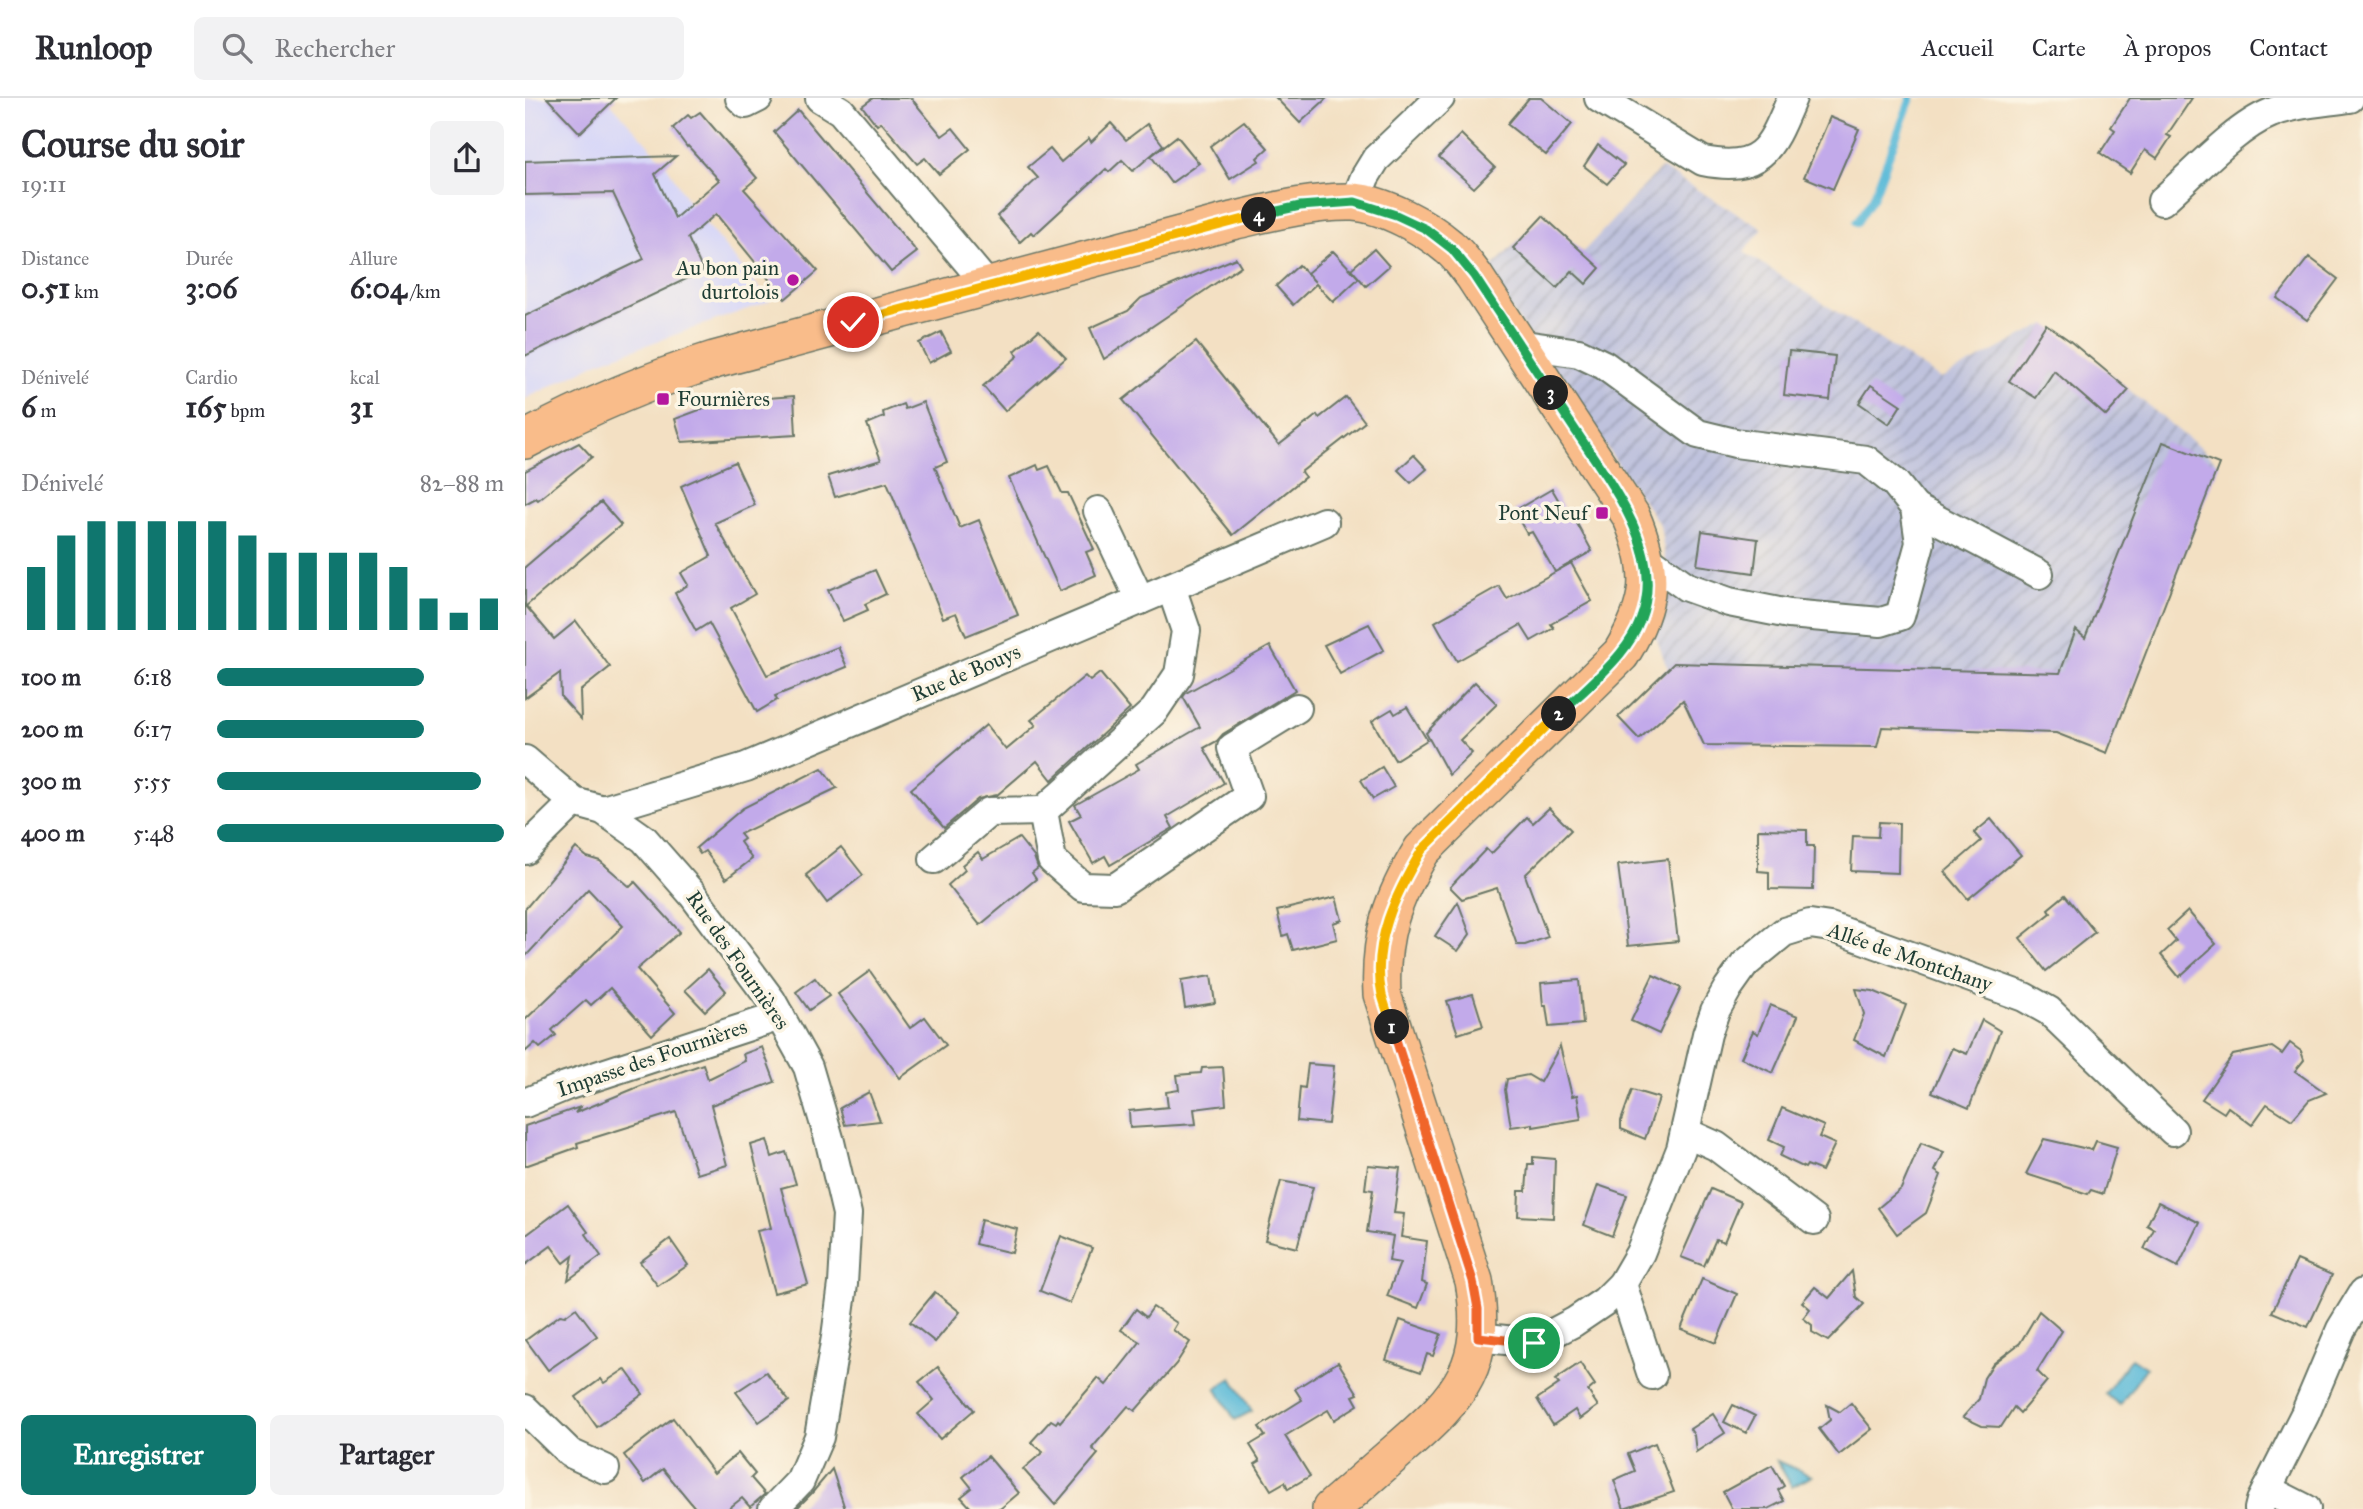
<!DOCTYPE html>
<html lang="fr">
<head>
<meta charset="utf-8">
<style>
  :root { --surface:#fff; --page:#f2f2f3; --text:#2b2b33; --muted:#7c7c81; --line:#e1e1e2; --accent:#0f766e }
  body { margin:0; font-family:"IM FELL Great Primer",serif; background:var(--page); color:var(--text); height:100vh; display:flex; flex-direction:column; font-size:26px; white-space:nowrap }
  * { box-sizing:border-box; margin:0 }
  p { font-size:23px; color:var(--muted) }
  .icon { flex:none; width:38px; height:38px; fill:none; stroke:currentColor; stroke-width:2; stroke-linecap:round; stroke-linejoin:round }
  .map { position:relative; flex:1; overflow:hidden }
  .details { display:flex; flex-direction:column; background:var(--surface); width:525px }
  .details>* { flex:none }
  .pin { position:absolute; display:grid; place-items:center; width:60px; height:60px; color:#fff; margin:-30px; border:4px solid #fff; border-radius:50%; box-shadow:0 2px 7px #0007 }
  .km { position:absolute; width:35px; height:35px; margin:-18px; border-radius:50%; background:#222; color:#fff; font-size:19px; line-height:35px; text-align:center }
  .round { display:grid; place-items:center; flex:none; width:74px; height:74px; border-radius:10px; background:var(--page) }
  .summary { display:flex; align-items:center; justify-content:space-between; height:119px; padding:0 21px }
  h1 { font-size:38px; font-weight:700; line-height:52px }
  .stats { display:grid; grid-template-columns:repeat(3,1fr); gap:10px; height:119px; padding:7px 21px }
  .stats div { display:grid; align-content:center }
  .stats b { font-size:30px; font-weight:700 }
  .stats small { font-size:19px; font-weight:400 }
  .stats p { font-size:19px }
  .chart { height:196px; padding:14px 21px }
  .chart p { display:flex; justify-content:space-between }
  .chart svg { width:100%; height:126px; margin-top:7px; stroke:var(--accent); stroke-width:6 }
  .button { display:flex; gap:14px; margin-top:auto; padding:14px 21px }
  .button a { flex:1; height:80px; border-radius:10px; background:var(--accent); color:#fff; font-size:28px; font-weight:700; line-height:80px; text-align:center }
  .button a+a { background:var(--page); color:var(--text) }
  ul { padding:0 21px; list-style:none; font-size:23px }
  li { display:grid; grid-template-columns:112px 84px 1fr; align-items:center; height:52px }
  li i { height:18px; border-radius:9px; background:var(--accent) }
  header { display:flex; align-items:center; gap:42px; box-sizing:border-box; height:98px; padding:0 35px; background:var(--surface); border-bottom:2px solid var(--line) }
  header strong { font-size:33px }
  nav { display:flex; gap:38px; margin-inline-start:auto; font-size:24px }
  .search { width:490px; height:63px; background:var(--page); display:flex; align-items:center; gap:18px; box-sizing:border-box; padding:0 24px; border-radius:10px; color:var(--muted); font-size:26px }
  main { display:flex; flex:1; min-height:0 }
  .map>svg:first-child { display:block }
</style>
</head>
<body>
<header>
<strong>Runloop</strong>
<div class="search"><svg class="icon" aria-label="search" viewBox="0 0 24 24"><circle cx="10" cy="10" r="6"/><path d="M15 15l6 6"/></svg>Rechercher</div>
<nav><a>Accueil</a><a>Carte</a><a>À propos</a><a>Contact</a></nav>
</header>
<main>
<section class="details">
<div class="summary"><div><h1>Course du soir</h1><p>19:11</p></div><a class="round"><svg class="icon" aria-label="share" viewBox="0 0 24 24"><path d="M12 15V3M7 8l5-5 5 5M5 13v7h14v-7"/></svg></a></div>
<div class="stats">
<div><p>Distance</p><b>0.51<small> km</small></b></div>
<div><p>Durée</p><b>3:06</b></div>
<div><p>Allure</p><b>6:04<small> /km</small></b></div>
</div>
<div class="stats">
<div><p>Dénivelé</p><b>6<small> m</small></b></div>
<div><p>Cardio</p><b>165<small> bpm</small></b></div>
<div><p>kcal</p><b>31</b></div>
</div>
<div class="chart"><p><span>Dénivelé</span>82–88 m</p>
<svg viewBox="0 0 160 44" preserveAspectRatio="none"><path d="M5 44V22M15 44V11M25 44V6M35 44V6M45 44V6M55 44V6M65 44V6M75 44V11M85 44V17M95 44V17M105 44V17M115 44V17M125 44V22M135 44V33M145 44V38M155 44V33"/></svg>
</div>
<ul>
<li><b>100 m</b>6:18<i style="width:72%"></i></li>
<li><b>200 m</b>6:17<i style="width:72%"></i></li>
<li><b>300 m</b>5:55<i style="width:92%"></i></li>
<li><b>400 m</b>5:48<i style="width:100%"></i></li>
</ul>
<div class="button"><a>Enregistrer</a><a>Partager</a></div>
</section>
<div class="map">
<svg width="1838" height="1411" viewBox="0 0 1838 1411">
  <defs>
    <pattern id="industrial-furrows" width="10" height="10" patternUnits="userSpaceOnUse" patternTransform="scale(1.75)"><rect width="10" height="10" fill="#bfc2dd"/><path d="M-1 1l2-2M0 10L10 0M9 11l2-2" fill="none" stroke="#9b9fb4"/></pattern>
  </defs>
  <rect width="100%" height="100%" fill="#fcf5e5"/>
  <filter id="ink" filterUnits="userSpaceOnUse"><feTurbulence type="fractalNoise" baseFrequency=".0143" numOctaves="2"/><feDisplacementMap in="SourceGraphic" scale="14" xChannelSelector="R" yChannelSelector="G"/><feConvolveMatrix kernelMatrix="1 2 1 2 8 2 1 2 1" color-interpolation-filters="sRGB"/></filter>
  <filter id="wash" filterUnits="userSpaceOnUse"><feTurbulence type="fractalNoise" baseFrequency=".00686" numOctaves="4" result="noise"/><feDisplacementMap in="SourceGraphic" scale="28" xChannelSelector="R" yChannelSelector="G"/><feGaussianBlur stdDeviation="1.57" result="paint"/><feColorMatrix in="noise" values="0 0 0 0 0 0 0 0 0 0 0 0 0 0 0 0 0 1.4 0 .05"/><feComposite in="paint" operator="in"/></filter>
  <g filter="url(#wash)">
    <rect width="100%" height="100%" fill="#f3e0c3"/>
    <polygon fill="#d7d7f8" points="0,0 81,0 141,66 165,107 245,203 76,263 0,301"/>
    <polygon fill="url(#industrial-furrows)" points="1136,70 1238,131 1219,154 1416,281 1521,226 1545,243 1694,366 1582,655 1525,635 1357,629 1352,649 1179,647 1140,564 1131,539 1144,485 1135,427 961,175 1018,118 1058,154"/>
    <g fill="#59b9d8" stroke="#3c7b86" stroke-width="2">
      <polygon points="1606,1260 1621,1270 1595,1307 1580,1296"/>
      <polygon points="707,1280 727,1313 710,1322 691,1290"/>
      <polygon points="1252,1363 1287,1378 1267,1389"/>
    </g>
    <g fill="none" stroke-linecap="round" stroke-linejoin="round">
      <polyline stroke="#59b9d8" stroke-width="8" points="1332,124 1348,100 1386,0"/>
    </g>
    <g id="blocks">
      <g fill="#c2aaea">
        <polygon points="22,0 91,0 55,35"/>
        <polygon points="348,0 386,0 417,38 428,30 445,51 414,76 400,60 392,66 356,24 352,27 337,8"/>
        <polygon points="751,0 802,0 775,25"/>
        <polygon points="1004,0 1016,0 1047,26 1021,57 982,26"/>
        <polygon points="1605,0 1667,0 1642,37 1646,39 1632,60 1620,52 1605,75 1575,55 1590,32 1586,29"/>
        <polygon points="273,12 392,154 366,174 249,34"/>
        <polygon points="175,14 232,80 219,91 293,173 260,201 191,116 163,140 178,173 0,258 0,218 119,161 88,95 0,97 0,63 151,58 130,76 150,120 194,82 163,48 162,49 148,30 163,17 166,20"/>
        <polygon points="1305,19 1334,31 1308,91 1279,79"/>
        <polygon points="719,23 743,50 732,60 734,63 705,81 685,48"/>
        <polygon points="586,25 601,42 622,26 638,47 608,73 597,62 584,74 581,71 509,137 506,134 495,144 472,118 513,80 503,69 525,51 536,64 564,40 566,44"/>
        <polygon points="936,36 970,69 949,90 914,59"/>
        <polygon points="652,38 674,65 646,85 626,58"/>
        <polygon points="1073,47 1099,67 1082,86 1059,68"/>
        <polygon points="1018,118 1075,170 1061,186 1047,173 1032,190 988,150"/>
        <polygon points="849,151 864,168 841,188 826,171"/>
        <polygon points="808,153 834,180 808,204 791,186 768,207 751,188 774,167 790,184 782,175"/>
        <polygon points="1784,159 1813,181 1782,222 1752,200"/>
        <polygon points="711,160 716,168 579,261 565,230 603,213 616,200"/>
        <polygon points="1521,226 1545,243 1604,292 1581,318 1529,273 1511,300 1484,283"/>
        <polygon points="514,232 541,260 480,313 458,288 493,258 490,253"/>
        <polygon points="416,234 426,253 404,265 394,245"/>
        <polygon points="671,244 754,347 792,317 794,320 821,299 840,324 776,374 780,379 708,437 598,302"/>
        <polygon points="1264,253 1310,258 1305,302 1259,297"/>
        <polygon points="1346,287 1376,307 1364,326 1334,305"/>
        <polygon points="269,298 271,337 157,344 150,321 204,301 204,303"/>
        <polygon points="398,304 422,364 410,369 435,430 454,422 493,517 441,538 431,515 418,520 362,384 310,399 303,378 356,362 342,326 359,319 358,314 378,306 380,311"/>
        <polygon points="1638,344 1694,366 1582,655 1531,635 1357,629 1352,649 1179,647 1158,602 1114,641 1093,619 1149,565 1535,575 1551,532 1560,540"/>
        <polygon points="54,345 67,359 13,402 11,400 0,406 0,373"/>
        <polygon points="889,357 902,371 886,385 873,372"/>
        <polygon points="210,364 230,407 190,425 230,496 206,510 242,577 313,549 322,569 250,598 252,602 232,614 184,525 171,533 150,495 163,487 156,475 186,458 156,388"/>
        <polygon points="512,367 514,372 524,368 537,395 543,395 569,451 561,454 571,477 535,493 484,380"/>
        <polygon points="1027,391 1045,422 1049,420 1067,453 1030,474 1007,434 1002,436 989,413"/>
        <polygon points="76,404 96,427 1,508 29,541 51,523 85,569 55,593 56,621 36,599 35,575 0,600 0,469"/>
        <polygon points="1177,433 1233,441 1229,475 1172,467"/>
        <polygon points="1046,465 1067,503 1026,526 1029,530 1006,543 996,527 932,563 910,524 974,488 982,501"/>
        <polygon points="350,472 361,496 340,506 343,512 318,523 303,492"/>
        <polygon points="844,526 859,552 815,576 799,547"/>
        <polygon points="745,548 770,592 698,636 692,643 679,650 699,685 642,719 648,730 585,767 580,758 568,765 544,723 556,717 550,707 614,671 611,666 675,629 658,599 661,595"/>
        <polygon points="575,575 605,611 527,682 512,663 472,697 453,701 419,730 386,691 461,627 481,652 511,627 506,622 560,578 565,583"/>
        <polygon points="950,584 972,606 935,642 947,655 924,677 901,635"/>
        <polygon points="882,609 902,642 870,662 847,623 867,611 870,616"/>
        <polygon points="857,669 869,689 848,701 836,682"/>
        <polygon points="297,670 312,690 215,736 219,741 215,744 227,761 201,781 180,753 175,756 171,750 218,710"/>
        <polygon points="1024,710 1046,732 1000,777 1023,839 1000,847 992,847 972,790 937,801 925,789 961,751 966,756 1002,719 1008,725"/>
        <polygon points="1466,721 1496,757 1443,801 1420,774 1456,743 1449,735"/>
        <polygon points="1354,724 1374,725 1373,775 1326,773 1328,738 1353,739"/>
        <polygon points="1233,731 1282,732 1282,748 1289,748 1288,792 1244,791 1244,774 1233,773"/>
        <polygon points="494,740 509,759 513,770 507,775 511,781 455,827 423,787 440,772 437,767 453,754 458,761"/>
        <polygon points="316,749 338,777 302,805 281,777"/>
        <polygon points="51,750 62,759 75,763 105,789 110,784 155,834 112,871 150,915 127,937 85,890 66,907 61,902 27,932 31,937 15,950 10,945 0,954 0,922 98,828 63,791 0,859 0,811"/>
        <polygon points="1143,761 1153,843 1103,848 1093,767"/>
        <polygon points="1540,797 1570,834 1521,873 1495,840 1526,815 1523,811"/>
        <polygon points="811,799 817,822 808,825 812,841 768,852 763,836 758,838 752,813"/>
        <polygon points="933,804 945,836 933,853 910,838"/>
        <polygon points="1663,813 1691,846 1654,879 1636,857 1651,843 1642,832"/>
        <polygon points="183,871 201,893 180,913 160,892"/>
        <polygon points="345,873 385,930 400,919 421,947 375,980 313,896"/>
        <polygon points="1128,877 1156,890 1134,936 1106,923"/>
        <polygon points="686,878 690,905 660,910 656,883"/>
        <polygon points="290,880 304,898 284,912 271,894"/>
        <polygon points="1054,882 1058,926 1024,929 1021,908 1018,908 1016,885"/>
        <polygon points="1331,891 1348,893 1381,907 1361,959 1329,942 1339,916"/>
        <polygon points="948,896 958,928 933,936 922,903"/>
        <polygon points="1245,907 1273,918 1248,975 1216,960 1228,933 1233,936"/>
        <polygon points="1457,922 1475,933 1444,1010 1407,994 1427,950 1442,956"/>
        <polygon points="1765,945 1776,953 1779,962 1770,973 1801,995 1784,1002 1767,1022 1742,1006 1727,1027 1703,1009 1699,1015 1677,1001 1708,957 1747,949 1757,956"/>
        <polygon points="1035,948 1047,998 1052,997 1056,1021 1008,1029 1008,1026 986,1029 980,992 982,981 1003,977 1015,984"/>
        <polygon points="237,949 250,984 186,1007 202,1067 172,1076 151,1014 52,1045 53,1049 0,1068 0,1028 55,1009 50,1015 118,987 178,966 183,981 220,963 218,956"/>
        <polygon points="783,966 809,968 803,1026 772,1023 775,989 780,990"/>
        <polygon points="698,969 701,1007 669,1011 671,1026 605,1030 604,1013 643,1009 641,994 654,992 652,977 676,975 677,970"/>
        <polygon points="1107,992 1134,1000 1120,1041 1096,1031 1096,1023"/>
        <polygon points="344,994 355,1023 320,1027 315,1010"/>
        <polygon points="1257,1010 1299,1028 1294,1039 1310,1046 1297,1073 1282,1067 1280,1070 1255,1058 1259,1049 1244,1042"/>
        <polygon points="1519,1041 1567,1052 1571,1043 1592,1049 1578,1096 1566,1092 1563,1096 1501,1076"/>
        <polygon points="242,1042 247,1059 261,1054 271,1086 256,1090 283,1186 249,1195 232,1133 246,1130 226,1047"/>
        <polygon points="1396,1045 1419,1054 1410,1073 1416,1077 1401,1115 1372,1136 1353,1110 1376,1091"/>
        <polygon points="1008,1059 1030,1061 1028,1120 993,1118 994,1093 1001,1093 1003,1066 1008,1066"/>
        <polygon points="843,1067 875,1070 869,1115 879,1116 876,1139 902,1143 897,1184 902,1186 893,1210 862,1198 875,1165 864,1163 868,1138 869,1138 842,1134 848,1092 840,1091"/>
        <polygon points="756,1083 788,1089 772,1150 740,1142"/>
        <polygon points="1073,1087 1102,1097 1087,1138 1059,1127"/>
        <polygon points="1186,1091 1216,1104 1199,1144 1191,1141 1179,1168 1156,1159"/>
        <polygon points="1633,1104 1675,1125 1653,1169 1619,1151 1629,1131 1622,1127"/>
        <polygon points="43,1106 63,1134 61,1136 76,1158 43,1182 48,1158 39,1165 26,1148 0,1167 0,1138"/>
        <polygon points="456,1122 492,1131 487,1155 450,1146"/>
        <polygon points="536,1138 567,1150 545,1205 515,1193"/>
        <polygon points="145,1141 163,1167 133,1188 115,1164"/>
        <polygon points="1772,1162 1807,1177 1783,1229 1747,1214"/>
        <polygon points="1327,1173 1331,1199 1339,1206 1303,1243 1287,1234 1287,1227 1278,1220 1285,1211 1277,1204 1290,1189 1304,1200"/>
        <polygon points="1177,1181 1212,1196 1191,1245 1156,1231"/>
        <polygon points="410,1194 435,1214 410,1244 385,1224"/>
        <polygon points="628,1209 652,1225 648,1232 665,1244 651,1266 610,1313 603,1308 567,1350 573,1356 530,1407 498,1371 518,1354 506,1344 526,1322 531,1325 533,1322 535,1324 573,1280 581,1287 615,1244 596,1232 611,1211 621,1219"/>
        <polygon points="51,1210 72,1238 23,1272 1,1242 35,1217 40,1218"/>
        <polygon points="1514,1213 1537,1233 1512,1273 1522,1283 1495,1315 1489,1309 1476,1329 1457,1328 1438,1319 1454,1301 1459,1280 1468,1266 1495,1245"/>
        <polygon points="875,1222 916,1236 908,1258 902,1256 896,1274 861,1262"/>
        <polygon points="813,1264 833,1296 828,1298 833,1307 809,1322 803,1312 760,1338 785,1378 763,1391 760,1384 746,1392 730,1366 735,1363 725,1347 740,1338 734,1329 777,1302 770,1291"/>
        <polygon points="1055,1265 1070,1287 1063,1293 1073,1308 1055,1321 1050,1312 1028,1327 1012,1301 1034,1286 1030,1282"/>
        <polygon points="413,1269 449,1312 415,1341 393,1316 409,1302 394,1284"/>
        <polygon points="100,1271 118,1296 72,1329 51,1299 76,1281 79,1285"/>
        <polygon points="241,1274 264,1303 234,1324 211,1294"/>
        <polygon points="1326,1305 1347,1331 1314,1357 1294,1331 1305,1322 1302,1307 1315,1314"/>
        <polygon points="1208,1307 1230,1318 1221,1335 1199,1324"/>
        <polygon points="1188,1316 1200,1335 1171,1354 1169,1337 1165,1331"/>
        <polygon points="148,1320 189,1375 213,1355 230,1376 226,1380 240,1396 225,1409 217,1400 203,1411 171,1411 138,1371 120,1385 99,1357"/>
        <polygon points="1130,1345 1149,1394 1099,1411 1089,1382 1110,1373 1103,1356"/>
        <polygon points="463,1358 494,1395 475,1411 447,1411 436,1399 447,1390 438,1379"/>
        <polygon points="1247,1367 1259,1388 1253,1392 1259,1403 1243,1411 1207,1411 1198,1394"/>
        <polygon points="307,1371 320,1411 271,1411 287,1395"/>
      </g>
    </g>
  </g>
  <g filter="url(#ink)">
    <use href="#blocks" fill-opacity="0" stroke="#697666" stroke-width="2"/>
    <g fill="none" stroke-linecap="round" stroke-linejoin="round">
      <g stroke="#697666" stroke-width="32">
        <g id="minor">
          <polyline points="215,0 221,6 233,0"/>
          <polyline points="295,0 316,13 464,189"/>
          <path d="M1074 0 1178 63C1238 75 1246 49 1267 0"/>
          <path d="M1637 103C1667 77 1710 29 1746 15 1770 5 1799 4 1825 0"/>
          <polyline points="830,104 840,79 851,61 915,0"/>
          <polyline points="993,246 1054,255 1079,267 1173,336 1210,345 1341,362 1370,385 1390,410 1395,445 1375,518 1356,524 1264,516 1204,504 1162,489 1120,459"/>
          <polyline points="1390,410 1514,476"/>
          <polyline points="573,413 615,502"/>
          <polyline points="646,489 661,533 654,576 629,613 518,713 527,762 558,789 590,790 724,698 707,650 772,610"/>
          <polyline points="0,662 49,704 78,712 119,741 168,797 246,902 283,969 305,1044 322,1116 318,1186 311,1239 294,1339 275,1383 248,1411"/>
          <polyline points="78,712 221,669 799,424"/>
          <polyline points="0,752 49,704"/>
          <polyline points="409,761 464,714 518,713"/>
          <polyline points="0,1005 41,988 255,918"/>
          <polyline points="1160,1034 1191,1048 1289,1122"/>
          <polyline points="1097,1186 1127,1277"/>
          <polyline points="953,1239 1009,1245 1049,1224 1080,1203 1097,1186 1115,1155 1156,1051 1182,936 1190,913 1203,890 1220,866 1259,834 1285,826 1305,829 1499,899 1524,913 1648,1033"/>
          <polyline points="0,1311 45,1355 80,1371"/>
          <polyline points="1742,1391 1781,1411"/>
          <polyline points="1734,1411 1736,1403 1780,1316 1816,1231 1838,1195"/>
        </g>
      </g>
      <g stroke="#697666" stroke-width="40">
        <path id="major" d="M0 342C62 309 122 283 189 262L707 123C746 114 787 103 828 104 859 106 902 130 924 149 934 157 941 168 949 178L1106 418C1130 474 1127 505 1096 556L897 752C867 801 854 838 857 896L949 1183C963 1267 937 1297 876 1350 852 1371 829 1391 806 1411"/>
      </g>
      <use href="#minor" stroke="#fff" stroke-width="28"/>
      <use href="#major" stroke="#f9bc8a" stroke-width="37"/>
    </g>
  </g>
  <g fill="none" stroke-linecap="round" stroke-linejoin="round" filter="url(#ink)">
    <g stroke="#fff" stroke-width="14">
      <polyline id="split-1" points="867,929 948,1183 953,1211 953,1239 1009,1245"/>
    </g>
    <g stroke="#fff" stroke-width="14">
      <path id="split-2" d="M867 929C864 918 860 908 857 897 846 846 871 795 897 752L1034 616"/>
    </g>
    <g stroke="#fff" stroke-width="14">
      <path id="split-3" d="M1026 295C1041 319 1057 342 1073 366 1113 426 1149 491 1095 556 1077 578 1054 597 1034 616"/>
    </g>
    <g stroke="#fff" stroke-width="14">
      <polyline id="split-4" points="734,117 775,108 830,104 871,117 901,131 927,151 949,178 1026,295"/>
    </g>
    <g stroke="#fff" stroke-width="14">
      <polyline id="split-5" points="328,224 734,117"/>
    </g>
    <use href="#split-1" stroke="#f0652b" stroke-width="9"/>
    <use href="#split-2" stroke="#f5b400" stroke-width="9"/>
    <use href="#split-3" stroke="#22a559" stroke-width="9"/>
    <use href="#split-4" stroke="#22a559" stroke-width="9"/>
    <use href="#split-5" stroke="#f5b400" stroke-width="9"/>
  </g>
  <g fill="#b5179e" stroke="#fcf5e5" stroke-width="2.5">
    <circle cx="268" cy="182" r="7"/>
    <rect x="131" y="294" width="14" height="14" rx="3.5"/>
    <rect x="1070" y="408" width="14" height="14" rx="3.5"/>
  </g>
  <g text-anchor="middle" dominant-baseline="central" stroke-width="7" stroke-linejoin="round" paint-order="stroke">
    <g font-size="21" fill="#1f3d34" stroke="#fcf5e5" text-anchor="end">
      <text x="254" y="170">Au bon pain<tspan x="254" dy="24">durtolois</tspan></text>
      <text x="152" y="301" text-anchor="start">Fournières</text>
      <text x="1063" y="415">Pont Neuf</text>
    </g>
    <g font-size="21" fill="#1f3d34" stroke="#fcf5e5">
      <text transform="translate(441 575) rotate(-23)">Rue de Bouys</text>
      <text transform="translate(1385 859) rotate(19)">Allée de Montchany</text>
      <text transform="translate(213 862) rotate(55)">Rue des Fournières</text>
      <text transform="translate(127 960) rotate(-19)">Impasse des Fournières</text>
    </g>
  </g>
</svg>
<div class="pin" style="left:1009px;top:1245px;background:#1e9e55"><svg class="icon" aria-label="arrive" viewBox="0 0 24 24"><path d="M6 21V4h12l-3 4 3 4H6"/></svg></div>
<div class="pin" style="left:328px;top:224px;background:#d93025"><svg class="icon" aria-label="check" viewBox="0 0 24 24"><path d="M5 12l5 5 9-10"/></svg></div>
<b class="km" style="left:867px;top:929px">1</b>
<b class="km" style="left:1034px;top:616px">2</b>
<b class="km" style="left:1026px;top:295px">3</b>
<b class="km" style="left:734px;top:117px">4</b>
</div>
</main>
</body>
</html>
